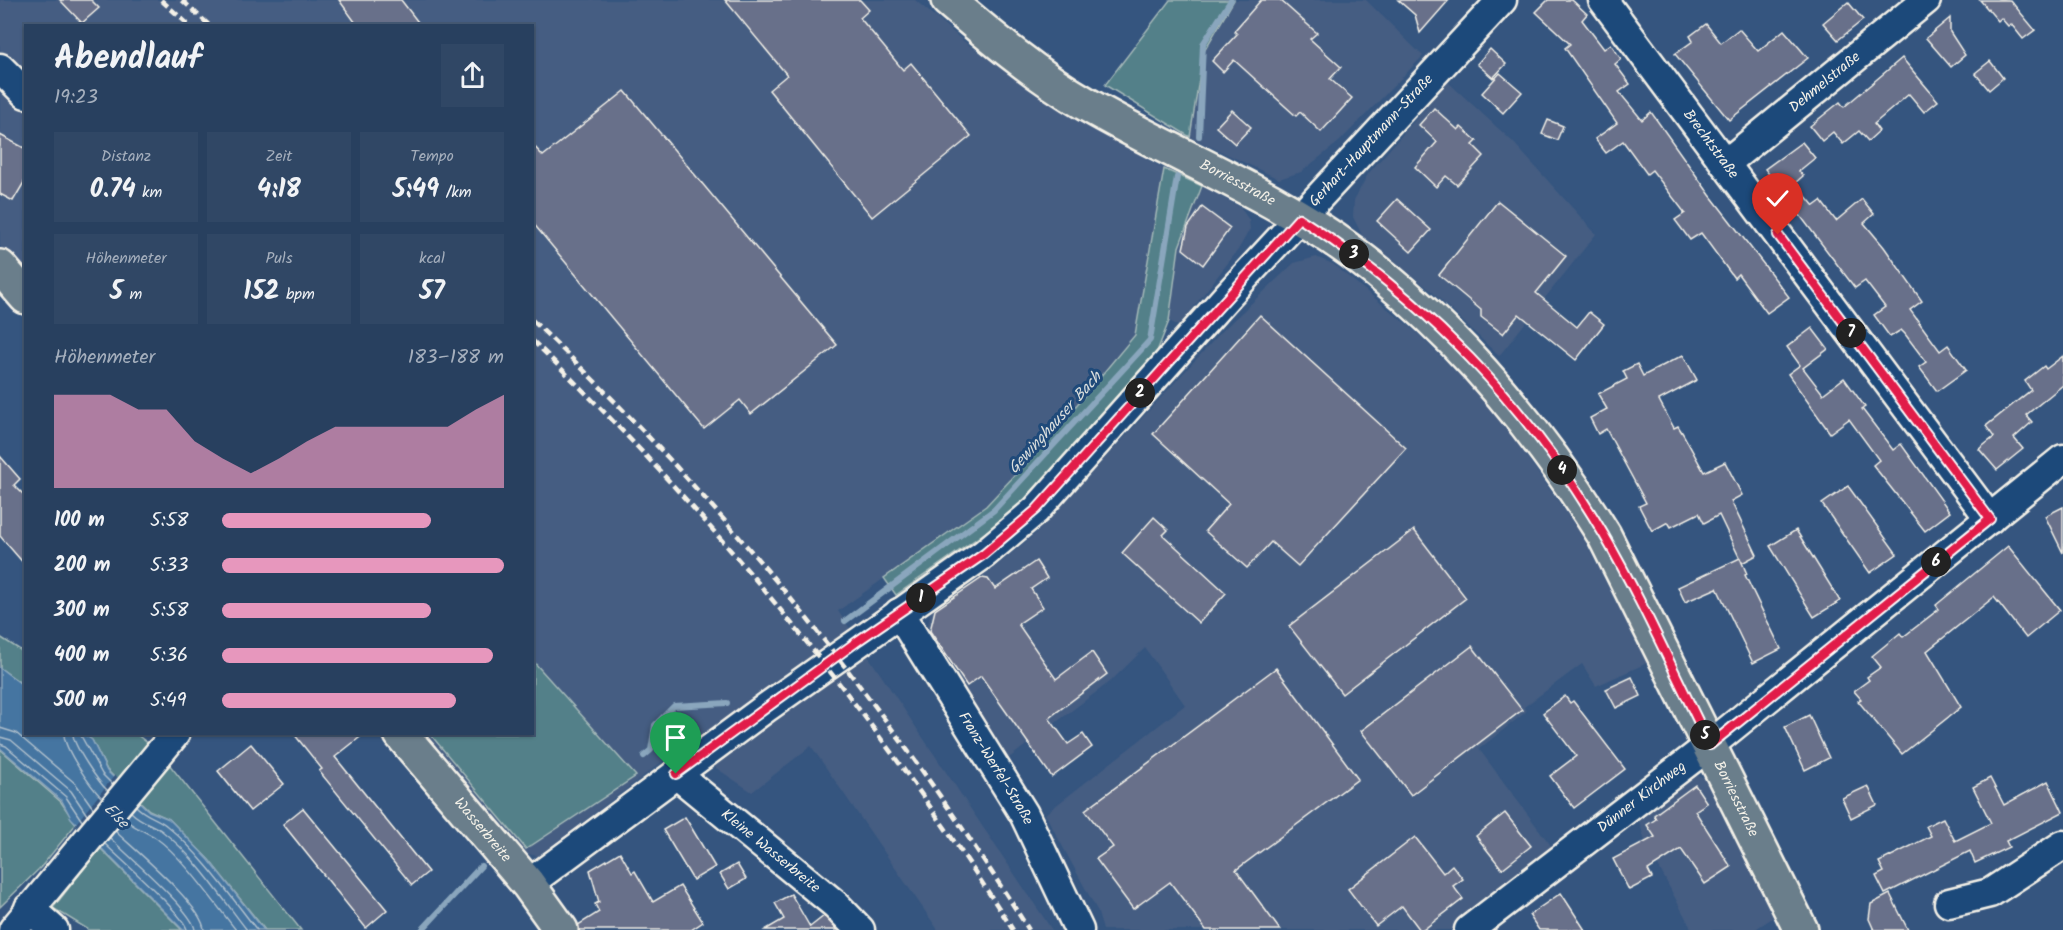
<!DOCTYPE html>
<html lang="de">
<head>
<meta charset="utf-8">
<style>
  :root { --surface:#28405f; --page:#304765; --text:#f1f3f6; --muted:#a5afbd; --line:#445974; --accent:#e797bd }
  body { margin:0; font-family:Kalam,sans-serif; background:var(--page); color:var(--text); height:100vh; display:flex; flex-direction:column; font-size:22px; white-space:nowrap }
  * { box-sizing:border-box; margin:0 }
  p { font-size:20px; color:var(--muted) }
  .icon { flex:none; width:33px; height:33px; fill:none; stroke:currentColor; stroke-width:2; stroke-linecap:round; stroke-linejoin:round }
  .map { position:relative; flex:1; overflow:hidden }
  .drawer { position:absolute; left:24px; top:24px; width:510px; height:711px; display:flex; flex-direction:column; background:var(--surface); border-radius:0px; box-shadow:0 2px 4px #0004,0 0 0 2px var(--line) }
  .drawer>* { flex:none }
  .pin { position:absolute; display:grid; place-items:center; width:51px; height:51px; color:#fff; margin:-62px -26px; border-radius:50% 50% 50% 0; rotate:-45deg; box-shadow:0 0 6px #0007 }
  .pin .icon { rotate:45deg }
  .km { position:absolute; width:30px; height:30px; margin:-15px; border-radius:50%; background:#222; color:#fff; font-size:16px; line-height:30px; text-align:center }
  .round { display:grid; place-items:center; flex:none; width:63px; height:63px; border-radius:0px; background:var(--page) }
  .summary { display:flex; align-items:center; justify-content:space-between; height:102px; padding:0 30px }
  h1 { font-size:33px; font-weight:600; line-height:45px }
  .stats { display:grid; grid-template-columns:repeat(3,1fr); gap:9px; height:102px; padding:6px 30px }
  .stats div { display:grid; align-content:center; border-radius:0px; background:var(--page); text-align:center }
  .stats b { font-size:26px; font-weight:600 }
  .stats small { font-size:16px; font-weight:400 }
  .stats p { font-size:16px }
  .chart { height:168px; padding:12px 30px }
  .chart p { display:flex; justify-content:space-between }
  .chart svg { width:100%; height:108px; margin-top:6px; fill:var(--accent); opacity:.7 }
  ul { padding:0 30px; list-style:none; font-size:20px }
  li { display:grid; grid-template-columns:96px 72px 1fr; align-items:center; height:45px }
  li i { height:15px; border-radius:8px; background:var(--accent) }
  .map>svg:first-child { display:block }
</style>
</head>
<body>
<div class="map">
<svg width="2063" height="930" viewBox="0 0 2063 930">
  <rect width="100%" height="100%" fill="#35557f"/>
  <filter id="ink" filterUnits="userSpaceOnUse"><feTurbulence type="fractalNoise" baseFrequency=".0167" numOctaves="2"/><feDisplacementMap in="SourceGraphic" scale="12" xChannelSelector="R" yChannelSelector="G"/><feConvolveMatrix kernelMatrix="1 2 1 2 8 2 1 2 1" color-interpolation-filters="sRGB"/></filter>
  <g filter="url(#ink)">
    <g fill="#445d82">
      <polygon points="0,0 915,0 965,42 1064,110 1164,169 1135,335 1044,444 986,506 838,611 1052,930 938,930 811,746 752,792 683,746 538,856 522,853 422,734 532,734 532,26 26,26 25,276 0,246"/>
      <polygon points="1234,0 1366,0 1423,56 1339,142 1301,172 1279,179 1190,137 1203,53"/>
      <polygon points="1448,82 1513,142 1596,234 1499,356 1430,290 1362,235 1353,217 1354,200 1368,174"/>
      <polygon points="1202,186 1240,207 1249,220 1250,229 1238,250 1179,326 1169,321 1179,247"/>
      <polygon points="1316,257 1333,264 1415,331 1471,386 1512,436 1582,535 1647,663 1596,686 1582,664 1524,707 1526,712 1479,749 1555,851 1455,930 1103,930 1097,910 1045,814 1185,705 1145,648 1111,681 1009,758 927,631 931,609 990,571 1034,535 1224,329 1294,263"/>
      <polygon points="1694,775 1706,778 1774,917 1754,930 1692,930 1645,841 1638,818"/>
    </g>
    <g fill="#538089" stroke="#a4b8b8" stroke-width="1.5">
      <polygon points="1170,0 1234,0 1203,53 1190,137 1105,85"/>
      <polygon points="1164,169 1202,186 1179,247 1169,321 1152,364 1010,515 896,595 884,578 986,506 1044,444 1135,335"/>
      <polygon points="0,637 25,653 25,686 0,668"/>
      <polygon points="533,661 636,776 526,849 430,734 532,734"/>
      <polygon points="84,734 136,734 159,752 128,791 107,770 92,740"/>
      <polygon points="0,749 61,802 76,824 41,867 0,907"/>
      <polygon points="161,754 301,930 265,930 209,860 169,819 149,810 129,791"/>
      <polygon points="100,848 182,930 89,930 53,908"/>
    </g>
    <polygon fill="#4474a1" stroke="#8aa6bd" stroke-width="1.5" points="0,668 25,687 26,734 83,734 92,740 107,771 149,811 169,819 209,860 264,930 183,930 71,818 62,801 0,748"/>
    <polygon fill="#35557f" points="115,775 140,799 99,850 74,826"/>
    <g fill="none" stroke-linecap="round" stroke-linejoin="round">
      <g stroke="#aebfcc" stroke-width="1.5">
        <polyline points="0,728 16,733 76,784 93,808"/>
        <path d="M64 734C64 749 90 786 102 798"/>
        <path d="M73 734C73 745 98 782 108 791"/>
        <polyline points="80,734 102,774 113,785"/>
        <polyline points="0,737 11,740 71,791 87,815"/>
        <polyline points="0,744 6,746 66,797 82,821"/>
        <path d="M136 806C145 816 158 818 167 826 202 855 229 894 257 930"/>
        <path d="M131 812C141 822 152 824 162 831 196 857 221 897 247 930"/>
        <path d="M125 819C135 829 146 831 156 838 183 857 215 904 236 930"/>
        <path d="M115 831C135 850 203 906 204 930"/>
        <path d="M110 838C126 854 194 912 195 930"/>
        <path d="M105 844C119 858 185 915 187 930"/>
      </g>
      <g stroke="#8aa6bd" stroke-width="6">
        <polyline points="1199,136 1203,44 1231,0"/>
        <polyline points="845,621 994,510 1150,340 1177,177"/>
        <polyline points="644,756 651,750 655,725 674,706 727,703"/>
        <polyline points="422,930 481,866"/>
      </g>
    </g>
    <g fill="#686f8a" stroke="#f4f1e8" stroke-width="1.5">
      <polygon points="60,0 91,0 99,8 82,23"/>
      <polygon points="339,0 401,0 421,26 358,26"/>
      <polygon points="725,0 860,0 869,10 860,18 903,70 911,63 971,136 872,217 769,90 787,75"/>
      <polygon points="1261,0 1280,0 1317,33 1310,39 1341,67 1330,79 1352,98 1321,132 1300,112 1296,116 1234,60 1223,72 1212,61 1237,34 1234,31"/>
      <polygon points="1398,0 1449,0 1420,33 1415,15"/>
      <polygon points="1548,0 1572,0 1587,14 1582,20 1604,49 1611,44 1621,59 1615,64 1630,84 1619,92 1642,120 1651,112 1710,195 1789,297 1767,313 1738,274 1734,278 1701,233 1690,240 1675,220 1685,213 1652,170 1647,174 1623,141 1606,153 1595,139 1617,123 1565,48 1570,44 1536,12"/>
      <polygon points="1980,0 2010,0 2035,30 2023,39 2011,24 2008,26 2001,18 1998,21"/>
      <polygon points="1848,2 1863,20 1838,40 1823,23"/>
      <polygon points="1950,18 1950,32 1965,55 1951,67 1926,38"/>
      <polygon points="1706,24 1721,43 1739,29 1758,51 1784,30 1808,58 1729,120 1675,54 1693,41 1690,36"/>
      <polygon points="1490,49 1506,64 1493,78 1477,64"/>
      <polygon points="1902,58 1938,101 1924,112 1909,94 1874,124 1879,131 1868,141 1859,131 1843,144 1833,132 1822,141 1810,126 1840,102 1844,107"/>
      <polygon points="1990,61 2003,78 1989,90 1975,73"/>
      <polygon points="1500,73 1522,92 1503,113 1482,93"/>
      <polygon points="625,91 837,345 751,414 740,400 704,429 532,222 532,144 543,156"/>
      <polygon points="1434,108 1458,130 1461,127 1477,141 1473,145 1484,156 1457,185 1446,176 1436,187 1415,167 1437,142 1419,125"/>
      <polygon points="1232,110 1251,127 1235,144 1216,127"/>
      <polygon points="1548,120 1563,126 1557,140 1542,134"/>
      <polygon points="0,135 26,149 26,179 13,201 0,194"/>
      <polygon points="1802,142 1815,158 1799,171 1803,176 1795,183 1814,206 1821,201 1836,221 1862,199 1874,214 1864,223 1884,247 1922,301 1910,310 1940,351 1948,345 1966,370 1937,391 1919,367 1926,362 1905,334 1901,330 1890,337 1874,315 1885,307 1865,281 1855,288 1765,169"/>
      <polygon points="1397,199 1431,230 1411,252 1377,221"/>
      <polygon points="1498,201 1566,256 1536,293 1577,327 1589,312 1604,324 1576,360 1519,314 1503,334 1481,317 1481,310 1439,275"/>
      <polygon points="1202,207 1230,228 1203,265 1183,249 1188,227"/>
      <polygon points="1260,315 1406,448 1298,566 1271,542 1247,568 1205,531 1229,504 1153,434"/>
      <polygon points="1812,328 1828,349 1803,368 1823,394 1844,378 1865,407 1862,409 1893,450 1901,444 1950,512 1925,531 1873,465 1879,460 1849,419 1830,433 1788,374 1800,365 1787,347"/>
      <polygon points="1683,355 1697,380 1659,400 1674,428 1678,426 1683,434 1704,472 1725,462 1742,495 1731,501 1757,555 1742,563 1719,515 1704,523 1699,513 1671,527 1668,522 1652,531 1639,506 1646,503 1606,429 1598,434 1590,418 1607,409 1598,394 1627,379 1623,371 1637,364 1643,376"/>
      <polygon points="2063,356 2063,385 2026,415 2032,422 2014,438 2023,449 1997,470 1979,449 1994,437 1986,426 2031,390 2025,381 2044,366 2046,369"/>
      <polygon points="0,456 20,479 14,485 26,497 26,566 0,536"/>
      <polygon points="1848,486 1897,554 1870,573 1822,504"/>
      <polygon points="2063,507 2063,553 2045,516"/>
      <polygon points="1154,517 1168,530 1163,535 1226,593 1199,623 1122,553"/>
      <polygon points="1414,530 1466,598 1342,694 1289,626"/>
      <polygon points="1796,530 1840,601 1814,617 1770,546"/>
      <polygon points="2008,546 2060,610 2026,638 1994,597 1927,651 1961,707 1902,754 1858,701 1861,699 1854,691 1869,680 1867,677 1881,667 1872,656 1900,633 1903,637 1939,609 1936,605"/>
      <polygon points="1740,558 1747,574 1745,575 1781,649 1753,663 1717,588 1685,602 1678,587"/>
      <polygon points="1036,561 1047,578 1031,589 1043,607 1018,624 1056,679 1092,652 1107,674 1049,718 1068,744 1083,734 1092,747 1052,777 981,676 967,686 930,631 935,610 982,578 988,579 995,589"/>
      <polygon points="1472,646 1522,710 1411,795 1361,731"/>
      <polygon points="1276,668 1358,779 1236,870 1280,930 1206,930 1170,882 1133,909 1096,859 1113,847 1085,810"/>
      <polygon points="1632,677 1641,696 1616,708 1606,689"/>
      <polygon points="1565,696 1570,703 1573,701 1625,769 1574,808 1550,776 1576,756 1543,713"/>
      <polygon points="1809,715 1829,758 1805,770 1785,727"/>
      <polygon points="294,734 364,734 335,757 428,872 412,885 319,771 322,769"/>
      <polygon points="251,744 284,784 250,811 218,771"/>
      <polygon points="1990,778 2004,805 2048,781 2063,812 2006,841 2009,847 1975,863 1970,851 1885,894 1876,876 1884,872 1879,862 1931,836 1926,826 1943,818 1955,841 1991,823 1973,787"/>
      <polygon points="1695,785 1707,803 1695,811 1731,867 1705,884 1681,849 1648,870 1652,878 1629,890 1613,859 1655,837 1647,825 1656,819 1654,815"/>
      <polygon points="1868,786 1877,805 1851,818 1842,798"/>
      <polygon points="303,808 387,910 366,928 283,824"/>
      <polygon points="1505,813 1531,846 1502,869 1476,836"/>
      <polygon points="685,817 715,867 693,880 663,830"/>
      <polygon points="1415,837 1443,873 1452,865 1463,879 1453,886 1463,899 1423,930 1420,930 1402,906 1376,926 1348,889"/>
      <polygon points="620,852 632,873 635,871 653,902 680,886 703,922 691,930 579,930 578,925 599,912 595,904 599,902 590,870"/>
      <polygon points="737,864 746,879 729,889 720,874"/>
      <polygon points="1561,893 1585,930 1539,930 1529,915"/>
      <polygon points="791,894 810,927 824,916 837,930 765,930 784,919 775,903"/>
      <polygon points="1890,894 1908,930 1874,930 1869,919 1871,904"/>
    </g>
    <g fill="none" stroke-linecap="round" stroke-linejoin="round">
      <g stroke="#f4f1e8" stroke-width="33">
        <g id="minor">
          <path id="s1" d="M1603 0 1990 519"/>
          <polyline points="0,68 26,94"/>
          <path id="s2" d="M1725 164 1926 0"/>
          <path id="s3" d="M899 613 1024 814 1079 930"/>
          <path id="s4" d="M676 774 836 905 860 930"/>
          <path id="s5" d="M528 884 767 707 984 554 1036 510 1228 295 1502 0"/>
          <polyline points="1949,903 1990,893 2063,845"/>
          <polyline points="29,908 54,930"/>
          <polyline points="13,930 175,734"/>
          <path id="s6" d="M1469 930 1710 745 2063 459"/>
        </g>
      </g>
      <g stroke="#f4f1e8" stroke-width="38">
        <g id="major">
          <path id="s7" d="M948 0C991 37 1036 75 1086 104 1173 155 1269 191 1352 252 1455 329 1536 426 1604 535L1801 930"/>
          <polyline points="0,267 26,297"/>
          <path id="s8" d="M401 734 528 884 561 930"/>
        </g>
      </g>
      <use href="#minor" stroke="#1f4a7a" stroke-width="28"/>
      <use href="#major" stroke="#6b7e8b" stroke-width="33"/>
      <g stroke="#f4f1e8" stroke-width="4.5" stroke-dasharray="9 4.5" stroke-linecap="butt">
        <polyline points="161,0 190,26"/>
        <polyline points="182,0 210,26"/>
        <path d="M532 320C723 501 889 708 1029 930"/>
        <path d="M532 340C716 518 875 715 1013 930"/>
      </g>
    </g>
  </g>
  <g fill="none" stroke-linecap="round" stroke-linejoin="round" filter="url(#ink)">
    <g stroke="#fff" stroke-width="12">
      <path id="route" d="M676 774 859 640 984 554 1036 510 1299 218C1424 298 1529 406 1604 535 1643 602 1675 675 1710 745L1990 519 1778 235"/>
    </g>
    <use href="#route" stroke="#e11d48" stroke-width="8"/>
  </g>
  <g text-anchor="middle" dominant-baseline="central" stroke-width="6" stroke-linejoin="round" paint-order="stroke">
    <g font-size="15" fill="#f4f1e8" stroke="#1f4a7a">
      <text stroke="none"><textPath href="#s2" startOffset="129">Dehmelstraße</textPath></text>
      <text stroke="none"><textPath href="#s5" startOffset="1130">Gerhart-Hauptmann-Straße</textPath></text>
      <text stroke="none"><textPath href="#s1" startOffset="180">Brechtstraße</textPath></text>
      <text stroke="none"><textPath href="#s7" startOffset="344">Borriesstraße</textPath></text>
      <text stroke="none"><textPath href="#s3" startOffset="183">Franz-Werfel-Straße</textPath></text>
      <text stroke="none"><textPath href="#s6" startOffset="218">Dünner Kirchweg</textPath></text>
      <text stroke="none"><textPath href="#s7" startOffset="1154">Borriesstraße</textPath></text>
      <text stroke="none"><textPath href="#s8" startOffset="126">Wasserbreite</textPath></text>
      <text stroke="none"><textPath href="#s4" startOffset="122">Kleine Wasserbreite</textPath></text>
    </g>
    <g font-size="16" font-style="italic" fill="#dadedd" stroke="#1f4a7a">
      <text transform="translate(1055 423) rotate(-48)">Gewinghauser Bach</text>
      <text transform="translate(116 816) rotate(46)">Else</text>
    </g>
  </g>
</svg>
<div class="pin" style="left:676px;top:774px;background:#1e9e55"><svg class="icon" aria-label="arrive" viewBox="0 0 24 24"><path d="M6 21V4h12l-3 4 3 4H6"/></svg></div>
<div class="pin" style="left:1778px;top:235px;background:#d93025"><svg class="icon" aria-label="check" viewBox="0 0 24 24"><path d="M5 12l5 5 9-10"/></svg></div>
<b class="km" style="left:921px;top:598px">1</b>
<b class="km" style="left:1140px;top:393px">2</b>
<b class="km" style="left:1354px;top:254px">3</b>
<b class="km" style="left:1562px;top:470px">4</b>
<b class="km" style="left:1705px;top:735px">5</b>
<b class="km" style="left:1936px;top:562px">6</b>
<b class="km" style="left:1851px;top:333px">7</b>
<section class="drawer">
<div class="summary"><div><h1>Abendlauf</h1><p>19:23</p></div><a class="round"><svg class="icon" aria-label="share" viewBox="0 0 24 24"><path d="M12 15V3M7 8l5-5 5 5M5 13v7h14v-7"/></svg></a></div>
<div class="stats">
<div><p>Distanz</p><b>0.74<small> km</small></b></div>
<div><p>Zeit</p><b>4:18</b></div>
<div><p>Tempo</p><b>5:49<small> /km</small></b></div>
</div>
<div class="stats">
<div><p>Höhenmeter</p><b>5<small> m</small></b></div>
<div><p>Puls</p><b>152<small> bpm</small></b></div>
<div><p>kcal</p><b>57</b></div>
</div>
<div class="chart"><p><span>Höhenmeter</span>183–188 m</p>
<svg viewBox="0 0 160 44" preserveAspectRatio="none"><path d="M0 44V6L10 6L20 6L30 12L40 12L50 25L60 32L70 38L80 32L90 25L100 19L110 19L120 19L130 19L140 19L150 12L160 6V44z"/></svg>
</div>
<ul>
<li><b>100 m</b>5:58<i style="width:74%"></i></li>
<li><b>200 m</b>5:33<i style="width:100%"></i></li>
<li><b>300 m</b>5:58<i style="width:74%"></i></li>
<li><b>400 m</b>5:36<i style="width:96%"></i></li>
<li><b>500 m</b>5:49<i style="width:83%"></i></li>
</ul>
</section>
</div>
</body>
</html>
